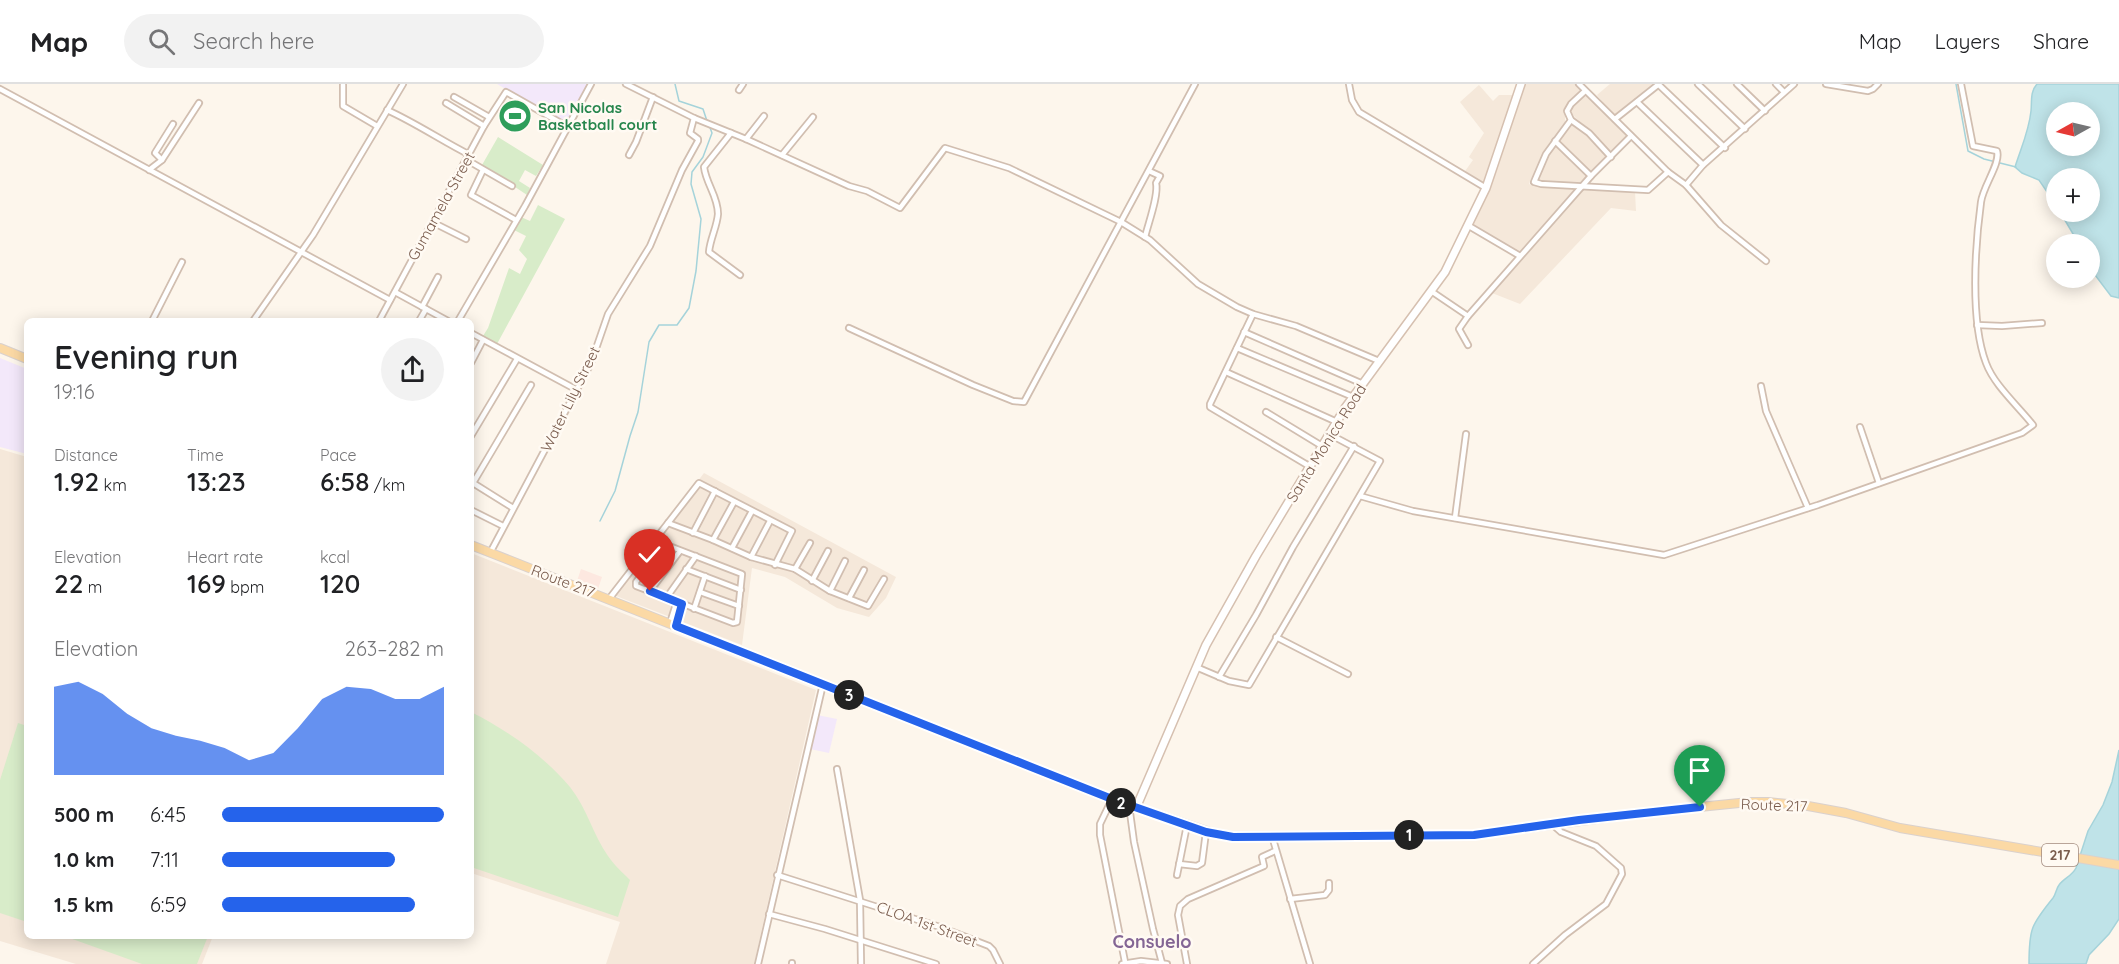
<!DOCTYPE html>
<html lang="en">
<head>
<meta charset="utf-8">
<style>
  :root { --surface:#fff; --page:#f2f2f2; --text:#202124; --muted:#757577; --line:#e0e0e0; --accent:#2563eb }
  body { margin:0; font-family:Quicksand,sans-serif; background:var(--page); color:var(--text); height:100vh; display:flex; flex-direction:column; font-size:22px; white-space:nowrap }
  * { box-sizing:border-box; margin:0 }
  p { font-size:20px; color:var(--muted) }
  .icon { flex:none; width:33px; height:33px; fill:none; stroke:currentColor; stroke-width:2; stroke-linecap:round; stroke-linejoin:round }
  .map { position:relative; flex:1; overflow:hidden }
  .details { position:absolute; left:24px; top:234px; width:450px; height:621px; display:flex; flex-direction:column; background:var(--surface); border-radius:9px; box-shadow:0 3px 15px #0003 }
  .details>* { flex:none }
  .needle { width:39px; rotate:262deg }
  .buttons { position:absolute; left:2046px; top:18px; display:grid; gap:12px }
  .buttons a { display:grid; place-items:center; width:54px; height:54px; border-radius:50%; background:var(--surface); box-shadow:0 3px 15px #0003; font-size:30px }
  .pin { position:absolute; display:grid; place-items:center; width:51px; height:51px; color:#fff; margin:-62px -26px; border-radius:50% 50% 50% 0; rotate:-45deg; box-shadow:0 0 6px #0007 }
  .pin .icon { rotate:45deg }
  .km { position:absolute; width:30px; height:30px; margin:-15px; border-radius:50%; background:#222; color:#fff; font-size:16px; line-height:30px; text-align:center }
  .round { display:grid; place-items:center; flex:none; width:63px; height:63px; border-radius:32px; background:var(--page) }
  .overview { display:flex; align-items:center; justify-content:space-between; height:102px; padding:0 30px }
  h1 { font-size:33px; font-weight:600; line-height:45px }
  .metrics { display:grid; grid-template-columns:repeat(3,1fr); gap:9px; height:102px; padding:6px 30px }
  .metrics div { display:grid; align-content:center }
  .metrics b { font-size:26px; font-weight:600 }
  .metrics small { font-size:16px; font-weight:400 }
  .metrics p { font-size:16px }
  .chart { height:168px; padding:12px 30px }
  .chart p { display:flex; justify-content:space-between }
  .chart svg { width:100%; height:108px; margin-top:6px; fill:var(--accent); opacity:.7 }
  ul { padding:0 30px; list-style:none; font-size:20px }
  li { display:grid; grid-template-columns:96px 72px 1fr; align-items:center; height:45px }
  li i { height:15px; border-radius:8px; background:var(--accent) }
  header { display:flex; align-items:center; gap:36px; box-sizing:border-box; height:84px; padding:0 30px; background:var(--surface); border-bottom:2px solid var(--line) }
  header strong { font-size:28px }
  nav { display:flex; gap:33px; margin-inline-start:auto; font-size:21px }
  .search { width:420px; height:54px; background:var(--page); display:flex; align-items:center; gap:15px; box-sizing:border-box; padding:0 21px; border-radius:33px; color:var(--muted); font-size:22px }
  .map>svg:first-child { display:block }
</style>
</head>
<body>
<header>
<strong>Map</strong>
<div class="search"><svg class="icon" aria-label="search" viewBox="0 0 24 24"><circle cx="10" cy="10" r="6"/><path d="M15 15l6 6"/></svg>Search here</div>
<nav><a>Map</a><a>Layers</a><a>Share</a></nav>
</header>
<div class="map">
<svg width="2119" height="880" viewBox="0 0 2119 880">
  <rect width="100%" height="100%" fill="#fdf6ec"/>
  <g fill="#f5e8da">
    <polygon points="1525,0 1578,0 1583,7 1565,27 1565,40 1545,68 1529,99 1530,101 1576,105 1549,138 1519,170 1472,143 1494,90"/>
    <polygon points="1610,0 1657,0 1615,34 1597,11"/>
    <polygon points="1479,1 1493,17 1499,11 1513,11 1486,103 1463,90 1473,76 1469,73 1484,49 1460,18"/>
    <polygon points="1585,10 1629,51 1610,69 1569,27"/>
    <polygon points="1572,37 1609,72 1592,88 1556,57"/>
    <polygon points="1556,59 1589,92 1582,101 1536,97 1538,89"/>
    <polygon points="1583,103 1635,108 1636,127 1611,124 1520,220 1492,209"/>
    <polygon points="0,365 27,373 27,852 213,852 202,880 76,880 0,857"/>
    <polygon points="704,389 896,493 886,514 869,533 837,524 785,493 752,484 742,561 611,510"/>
    <polygon points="471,469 816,606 754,880 606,880 620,838 471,789"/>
  </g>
  <polygon fill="#fde8e0" points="581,485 602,493 597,508 576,500"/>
  <g fill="#f3e8fa">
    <polygon points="497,0 590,0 570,38 566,40"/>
    <polygon points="0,274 27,285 27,370 0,363"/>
    <polygon points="817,631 837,635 829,669 810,665"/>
  </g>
  <g fill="#d8ecc9">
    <polygon points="505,19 531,32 525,45 499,31"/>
    <polygon points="498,53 543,81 536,92 525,86 519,97 530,104 527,111 482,81"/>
    <polygon points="538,121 565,135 497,260 483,252 488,244 509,184 520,190 527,175 519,166 526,152 514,146 521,133 530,137"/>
    <path d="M471 628C507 646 544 672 570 703 587 724 593 751 608 772 614 781 623 789 630 796L618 833 471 783Z"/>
    <polygon points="18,639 27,642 27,838 0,829 0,696"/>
    <polygon points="64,852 208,852 197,880 142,880"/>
  </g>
  <g fill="#bfe3e8" stroke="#a5d3da" stroke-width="1.5" fill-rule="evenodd">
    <path d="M2037 0H2119V214L2111 212 2095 191 2090 177V160H2079L2060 128H2090V94H2056V121L2039 96 2022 89 2015 83C2021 64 2029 47 2031 27 2032 17 2030 8 2037 0ZM2056 28H2090V62H2056Z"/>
    <path d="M2119 666V835L2109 850 2089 871 2086 880H2029C2029 845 2031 841 2053 814 2056 810 2056 805 2059 801 2064 794 2072 792 2076 784L2088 747 2103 721 2112 698Z"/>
  </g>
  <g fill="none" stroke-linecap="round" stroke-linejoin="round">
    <g stroke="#a5d3da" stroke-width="1.5">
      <polyline points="675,0 679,17 703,25 707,37"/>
      <polyline points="1956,0 1968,67 1984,75 2016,83"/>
      <polyline points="600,437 615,407 630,352 638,328 649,258 659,241 677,241 689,224 696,187 701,135 691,100 692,88 703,73 712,49 709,41"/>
    </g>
    <g stroke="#d1beb0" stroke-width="8">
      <g id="street">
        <polyline points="626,0 694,34 746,55 849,102 867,107 900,124 945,64 1009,84 1121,138 1150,156 1198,200 1237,223 1253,230 1296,242 1379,277"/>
        <polyline points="1349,0 1352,16 1359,28 1486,104"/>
        <polyline points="1579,0 1668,88 1686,101 1721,141 1766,177"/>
        <polyline points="1658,0 1725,64"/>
        <polyline points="1698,0 1745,45"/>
        <polyline points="1737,0 1765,27"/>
        <polyline points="1776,0 1784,8"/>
        <polyline points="1826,0 1868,7 1873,5 1878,0"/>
        <polyline points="343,1 343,22 377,42"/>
        <polyline points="0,5 390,216"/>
        <polyline points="739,6 743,0"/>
        <polyline points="1585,7 1571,20 1567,27 1571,36 1546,70 1534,98 1541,100 1648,106 1668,88"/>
        <polyline points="454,13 489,33"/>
        <polyline points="1637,18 1703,81"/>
        <polyline points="446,19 484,42"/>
        <path d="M387 26C416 39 442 57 470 71"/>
        <polyline points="1615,35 1659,0"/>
        <polyline points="1571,36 1589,49 1611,73"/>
        <path d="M731 49 704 83C706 100 718 112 718 130 717 143 710 155 709 168L740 191"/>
        <polyline points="746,55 764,32"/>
        <polyline points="1555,57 1591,92"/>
        <polyline points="629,71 636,58 653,13"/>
        <polyline points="782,71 813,33"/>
        <polyline points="162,76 155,69 173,40"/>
        <polyline points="467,76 512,102"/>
        <polyline points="149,86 162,76 199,19"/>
        <polyline points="483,86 471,111 516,136"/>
        <polyline points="1686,101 1703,81 1794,0"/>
        <polyline points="432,138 466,155"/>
        <polyline points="1469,142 1520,172"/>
        <path d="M1145 153C1148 140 1159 111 1156 99L1160 92 1149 87"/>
        <polyline points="1431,207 1468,232"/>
        <polyline points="395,208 448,237"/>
        <polyline points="422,223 438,193"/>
        <polyline points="1253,230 1210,320 1210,323 1309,382"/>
        <polyline points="152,237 182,178"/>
        <polyline points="253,237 313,151 403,0"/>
        <polyline points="379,237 484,42 506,8 568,43"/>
        <polyline points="419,237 426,225"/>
        <polyline points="458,237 525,122 591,0"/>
        <polyline points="1977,241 2002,242 2042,239"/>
        <polyline points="849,244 973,301 1013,317 1024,318 1195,0"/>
        <polyline points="1244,248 1363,300"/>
        <polyline points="471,249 577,306"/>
        <polyline points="1468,261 1459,245 1468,232 1591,92 1631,52"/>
        <polyline points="1237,264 1353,313"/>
        <polyline points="471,279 483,256"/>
        <polyline points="1226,288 1337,338"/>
        <polyline points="1761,302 1766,327 1808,424"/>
        <polyline points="1266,328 1322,362"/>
        <polyline points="1860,343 1879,399"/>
        <polyline points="471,352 517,275"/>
        <path d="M1360 412 1413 427 1664 471 1818 421 2022 349 2033 341C2018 322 1994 301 1986 279 1970 237 1975 162 1981 118 1983 102 2001 79 1997 67L1973 62 1961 0"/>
        <polyline points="513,424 473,399 531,301"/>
        <polyline points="471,426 503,442"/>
        <polyline points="1455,434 1466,350"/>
        <polyline points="668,439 713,456 751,473 795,485 830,507 868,522 884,495"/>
        <polyline points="693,449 715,407"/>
        <polyline points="713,456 734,418"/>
        <polygon points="664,460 742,490 737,538 733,539 636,502 636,498"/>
        <polyline points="732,464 752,427"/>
        <polyline points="490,469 591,279 608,230 650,162 682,86 698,57 698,55 690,49 694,34"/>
        <polyline points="751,473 770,437"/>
        <polyline points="686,485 741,506"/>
        <polyline points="795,485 810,459"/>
        <polyline points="812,497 828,467"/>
        <polyline points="650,507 680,467"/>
        <polyline points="830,507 845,477"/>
        <polyline points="700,508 739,522"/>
        <polyline points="667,513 696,472"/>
        <polyline points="849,514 864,486"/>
        <polyline points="609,515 699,399 792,447 775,481"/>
        <polyline points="694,525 705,492"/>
        <polyline points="670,539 677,517"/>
        <polyline points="676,542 682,520"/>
        <polyline points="1276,553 1348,590"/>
        <polyline points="1196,583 1229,597 1249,601 1380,377 1329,350"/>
        <polyline points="1219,593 1256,531 1293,463 1354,362"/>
        <polyline points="837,685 860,816 861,880"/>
        <polyline points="1112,715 1100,740 1100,751 1125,878"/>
        <polyline points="1129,721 1134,758 1153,845 1162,879"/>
        <polyline points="1272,752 1310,880"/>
        <polyline points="1179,780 1197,782 1202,779 1206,748"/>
        <polyline points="777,791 940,843 989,862 993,866 1000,880"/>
        <polyline points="1177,791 1187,741"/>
        <polyline points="1290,815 1325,811 1329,806 1329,799"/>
        <polyline points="769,830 825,845 936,880"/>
        <polyline points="758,880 823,600"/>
        <polyline points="792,880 792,879"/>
        <polyline points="1122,880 1141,877 1167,880"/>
        <polyline points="1187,880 1178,831 1180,822 1188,815 1264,782 1262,773 1275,767"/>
        <polyline points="1533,880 1565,851 1606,820 1622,790 1621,784 1596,762 1561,748 1552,740"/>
      </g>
    </g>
    <g stroke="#d6c0b0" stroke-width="10">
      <polyline id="secondary" points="1136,724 1206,561 1256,472 1345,324 1445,188 1486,104 1521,0"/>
    </g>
    <g stroke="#dad1cd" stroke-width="10">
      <g id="primary">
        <polyline points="0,264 27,275"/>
        <polyline points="471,461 1112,715 1219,751 1233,753 1474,751 1650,728 1749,718 1768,718 1808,722 1846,729 1900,744 2119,781"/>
      </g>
    </g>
    <use href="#street" stroke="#fff" stroke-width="4.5"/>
    <use href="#secondary" stroke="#fff" stroke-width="7"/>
    <use href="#primary" stroke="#fbd9a5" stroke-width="8"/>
  </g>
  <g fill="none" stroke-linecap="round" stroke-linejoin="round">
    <g stroke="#fff" stroke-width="12">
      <polyline id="route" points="650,507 682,520 676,542 1112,715 1206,748 1233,753 1474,751 1579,736 1700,723"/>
    </g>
    <use href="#route" stroke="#2563eb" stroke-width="8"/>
  </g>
  <defs>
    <g id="stadium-disc" transform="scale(1.725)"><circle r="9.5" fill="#2e9e5b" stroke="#fffaf3"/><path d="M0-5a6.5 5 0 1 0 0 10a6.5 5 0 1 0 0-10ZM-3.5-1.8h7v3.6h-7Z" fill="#fff"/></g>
  </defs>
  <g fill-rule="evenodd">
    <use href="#stadium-disc" x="515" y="32"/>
  </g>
  <g text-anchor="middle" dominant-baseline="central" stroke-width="5" stroke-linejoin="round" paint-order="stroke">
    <rect fill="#fffaf3" stroke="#a28b7f" stroke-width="1.5" x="2042" y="760" width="36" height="22" rx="4.5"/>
    <g font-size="14" font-weight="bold" fill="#7a5c4d">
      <text x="2060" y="771">217</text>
    </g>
    <g font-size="15" font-weight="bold" fill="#27864d" stroke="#fffaf3" text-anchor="start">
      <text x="538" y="23">San Nicolas<tspan x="538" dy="17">Basketball court</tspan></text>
    </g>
    <g font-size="15" fill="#7a5c4d" stroke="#fffaf3">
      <text transform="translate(441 122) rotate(-61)">Gumamela Street</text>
      <text transform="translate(570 315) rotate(-64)">Water Lily Street</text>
      <text transform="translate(1326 359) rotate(-58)">Santa Monica Road</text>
      <text transform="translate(563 497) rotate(21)">Route 217</text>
      <text transform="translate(1774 721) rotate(2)">Route 217</text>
      <text transform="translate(927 840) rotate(20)">CLOA 1st Street</text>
    </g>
    <g font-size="18" font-weight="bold" fill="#846695" stroke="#fffaf3">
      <text x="1152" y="857">Consuelo</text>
    </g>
  </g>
</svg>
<div class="buttons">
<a><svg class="needle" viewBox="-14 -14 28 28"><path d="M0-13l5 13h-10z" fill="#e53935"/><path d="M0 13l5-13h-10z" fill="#757577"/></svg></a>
<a>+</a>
<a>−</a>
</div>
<div class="pin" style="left:1700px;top:723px;background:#1e9e55"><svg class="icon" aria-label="arrive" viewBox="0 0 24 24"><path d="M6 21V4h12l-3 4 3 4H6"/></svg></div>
<div class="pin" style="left:650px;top:507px;background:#d93025"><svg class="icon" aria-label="check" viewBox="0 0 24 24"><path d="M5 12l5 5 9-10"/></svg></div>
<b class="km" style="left:1409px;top:751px">1</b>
<b class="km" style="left:1121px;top:719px">2</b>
<b class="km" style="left:849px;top:611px">3</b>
<section class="details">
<div class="overview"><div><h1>Evening run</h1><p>19:16</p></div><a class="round"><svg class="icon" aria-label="share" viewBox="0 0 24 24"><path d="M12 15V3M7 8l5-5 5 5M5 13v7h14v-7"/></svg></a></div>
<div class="metrics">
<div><p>Distance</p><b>1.92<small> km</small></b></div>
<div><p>Time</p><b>13:23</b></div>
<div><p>Pace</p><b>6:58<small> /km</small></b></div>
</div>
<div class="metrics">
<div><p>Elevation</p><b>22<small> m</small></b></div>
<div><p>Heart rate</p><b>169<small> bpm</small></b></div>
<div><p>kcal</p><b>120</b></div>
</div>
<div class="chart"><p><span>Elevation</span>263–282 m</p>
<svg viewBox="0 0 160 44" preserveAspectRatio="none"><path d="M0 44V8L10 6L20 11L30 19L40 25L50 28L60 30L70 33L80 38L90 35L100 25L110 13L120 8L130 9L140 13L150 13L160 8V44z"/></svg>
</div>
<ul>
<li><b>500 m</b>6:45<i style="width:100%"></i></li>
<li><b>1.0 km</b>7:11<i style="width:78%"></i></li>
<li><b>1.5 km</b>6:59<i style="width:87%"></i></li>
</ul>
</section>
</div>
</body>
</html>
